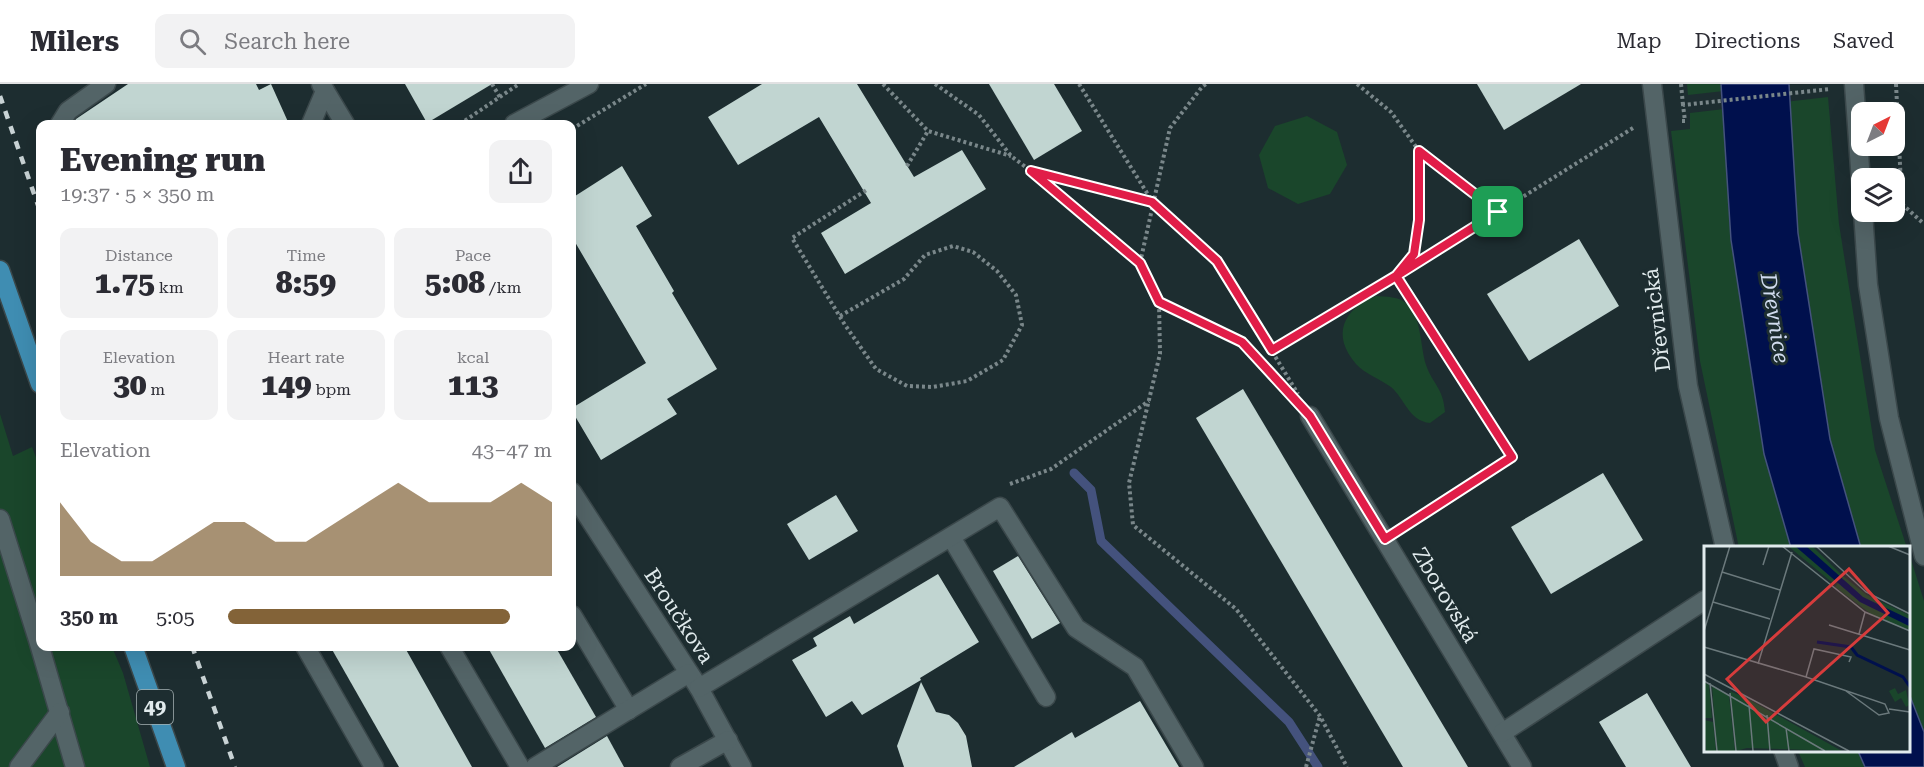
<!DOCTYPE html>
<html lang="en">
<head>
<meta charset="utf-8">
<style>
  :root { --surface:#fff; --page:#f2f2f3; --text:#2b2b33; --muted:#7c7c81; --line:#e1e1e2; --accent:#836338 }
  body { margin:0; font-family:"Roboto Serif",serif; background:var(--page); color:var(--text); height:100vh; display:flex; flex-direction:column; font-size:22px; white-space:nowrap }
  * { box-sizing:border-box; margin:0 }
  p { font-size:20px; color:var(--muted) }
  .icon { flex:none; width:33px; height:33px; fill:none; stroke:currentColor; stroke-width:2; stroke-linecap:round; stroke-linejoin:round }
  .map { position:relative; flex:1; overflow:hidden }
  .drawer { position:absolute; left:36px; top:36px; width:540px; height:531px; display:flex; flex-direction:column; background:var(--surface); border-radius:12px; box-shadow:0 6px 24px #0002 }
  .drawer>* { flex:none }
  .needle { width:39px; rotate:42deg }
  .buttons { position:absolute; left:1851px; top:18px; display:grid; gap:12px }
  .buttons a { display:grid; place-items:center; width:54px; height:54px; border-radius:12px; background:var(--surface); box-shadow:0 6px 24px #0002; font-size:30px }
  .pin { position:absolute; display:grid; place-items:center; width:51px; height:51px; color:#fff; margin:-26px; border-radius:12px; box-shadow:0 3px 9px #0006 }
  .round { display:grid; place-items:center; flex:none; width:63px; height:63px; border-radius:12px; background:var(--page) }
  .head { display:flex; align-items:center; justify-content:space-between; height:102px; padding:0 24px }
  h1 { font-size:33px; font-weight:800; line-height:45px }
  .metrics { display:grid; grid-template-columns:repeat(3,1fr); gap:9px; height:102px; padding:6px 24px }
  .metrics div { display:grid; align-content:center; border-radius:12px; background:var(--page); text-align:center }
  .metrics b { font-size:30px; font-weight:800 }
  .metrics small { font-size:16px; font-weight:400 }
  .metrics p { font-size:16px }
  .chart { height:168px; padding:12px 24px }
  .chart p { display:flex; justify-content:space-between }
  .chart svg { width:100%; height:108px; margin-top:6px; fill:var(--accent); opacity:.7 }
  ul { padding:0 24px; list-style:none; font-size:20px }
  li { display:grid; grid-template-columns:96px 72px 1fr; align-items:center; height:45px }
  li i { height:15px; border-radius:8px; background:var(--accent) }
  header { display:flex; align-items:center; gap:36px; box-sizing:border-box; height:84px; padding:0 30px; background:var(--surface); border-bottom:2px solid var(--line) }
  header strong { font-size:28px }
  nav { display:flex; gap:33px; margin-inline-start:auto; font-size:21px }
  .search { width:420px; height:54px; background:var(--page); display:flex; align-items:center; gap:15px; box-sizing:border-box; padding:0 21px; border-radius:12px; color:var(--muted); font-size:22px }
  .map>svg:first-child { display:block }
</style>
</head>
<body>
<header>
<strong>Milers</strong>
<div class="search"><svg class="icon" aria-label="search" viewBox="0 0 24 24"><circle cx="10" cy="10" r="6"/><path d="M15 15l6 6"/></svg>Search here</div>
<nav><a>Map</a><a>Directions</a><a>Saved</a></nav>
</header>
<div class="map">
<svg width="1924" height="683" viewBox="0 0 1924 683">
  <rect width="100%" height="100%" fill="#1d2d30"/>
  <g fill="#1a462b">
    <polygon points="1687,0 1787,0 1688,11"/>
    <polygon points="1828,13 1839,140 1875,366 1907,464 1739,464 1700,277 1671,47 1690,45 1690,29"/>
    <polygon points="1307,32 1337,48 1347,81 1330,110 1298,120 1268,104 1259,71 1275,42"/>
    <path d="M1376 212C1386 213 1399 212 1407 220 1422 234 1420 262 1426 281 1433 301 1443 303 1445 328L1430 339C1409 337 1405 315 1391 303 1380 295 1365 290 1356 280 1331 251 1343 225 1376 212Z"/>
    <polygon points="0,330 13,372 32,363 40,384 40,562 112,563 123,589 150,683 0,683"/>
    <polygon points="1908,466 1924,517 1924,683 1805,683 1798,667 1908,666"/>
  </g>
  <g fill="#00104d" stroke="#44527d" stroke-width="1.5">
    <polygon points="1721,0 1789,0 1798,149 1830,355 1861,464 1791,464 1764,370 1731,156"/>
    <polygon points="1908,607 1924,648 1924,683 1865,683 1858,667 1908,666"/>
  </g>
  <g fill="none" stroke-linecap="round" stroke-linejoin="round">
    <polyline stroke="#44527d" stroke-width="9" points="1074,389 1091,406 1101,457 1289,638 1318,683"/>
  </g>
  <g fill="#c1d5d1">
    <polygon points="128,0 256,0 259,6 271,0 289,40 73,40 76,35"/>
    <polygon points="405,0 492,0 427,39"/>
    <polygon points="762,0 857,0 914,93 962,66 986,105 845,190 821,149 871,119 819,33 738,81 708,33"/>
    <polygon points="989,0 1054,0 1082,47 1034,76"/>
    <polygon points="1477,0 1581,0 1504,46"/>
    <polygon points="622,82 652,132 636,142 674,207 672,209 717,285 667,315 677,330 601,376 572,327 572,324 646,279 572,153 572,114"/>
    <polygon points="1579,155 1619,222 1529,277 1487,210"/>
    <polygon points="1243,305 1468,683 1403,683 1196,334"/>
    <polygon points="1603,389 1643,456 1551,510 1511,443"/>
    <polygon points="836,411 858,447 809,476 787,440"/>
    <polygon points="1018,472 1060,539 1032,555 993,487"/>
    <polygon points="938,490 979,558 920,594 921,596 862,631 852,617 826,633 792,576 817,562 813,554 850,532 854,540"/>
    <polygon points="330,562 404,562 472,683 399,683"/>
    <polygon points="487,562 555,562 596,633 545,664"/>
    <polygon points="921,598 936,628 949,631 958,639 966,652 972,683 904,683 897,662"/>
    <polygon points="1647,609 1691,683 1626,683 1599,638"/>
    <polygon points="1140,617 1179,683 1014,683 1072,648 1075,654"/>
    <polygon points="607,652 624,683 557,683"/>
  </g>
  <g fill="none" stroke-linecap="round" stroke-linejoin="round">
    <g stroke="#3b484b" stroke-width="21">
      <g id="minor">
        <polyline points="321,0 345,40"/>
        <polyline points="1652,0 1688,302 1725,464"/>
        <polyline points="1854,0 1862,112"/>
        <polyline points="60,40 68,27 106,0"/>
        <polyline points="311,40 325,7"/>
        <polyline points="514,40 589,0"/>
        <polyline points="1863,128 1868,201 1889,334 1924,472"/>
        <polyline points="1310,332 1522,683"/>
        <polyline points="572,408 699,604 742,683"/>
        <polyline points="0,435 38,556 75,683"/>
        <polyline points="951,453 1046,613"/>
        <polyline points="572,531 629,626"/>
        <polyline points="305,562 374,683"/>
        <polyline points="449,562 520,683"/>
        <polyline points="699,604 1000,423 1076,544 1135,583 1194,683"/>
        <polyline points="1502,649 1705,516"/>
        <polyline points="1783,666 1789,683"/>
        <polyline points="19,683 60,628"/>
        <polyline points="535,683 689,589"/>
        <polyline points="680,683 728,656"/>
      </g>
    </g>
    <g stroke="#3b484b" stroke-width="21">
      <g id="major">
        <polyline points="0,186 40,300"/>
        <polyline points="133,562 176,683"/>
      </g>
    </g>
    <g stroke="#7a878a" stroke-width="4" stroke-dasharray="3 3" stroke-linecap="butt">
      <polyline points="492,0 501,15"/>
      <polyline points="883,0 928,47 1011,72"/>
      <polyline points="935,0 979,31 1011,72 1031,87 1140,179 1159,218 1160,270 1129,399 1133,441 1236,525 1320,632 1347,683"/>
      <polyline points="1079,0 1152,117"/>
      <polyline points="1357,0 1391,28 1419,67 1419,136 1414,170 1396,192 1512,373 1405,442"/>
      <polyline points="1681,0 1683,21"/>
      <polyline points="1896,0 1902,120 1924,140"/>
      <polyline points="1682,37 1685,37 1683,21 1830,5"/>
      <polyline points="460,40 519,0"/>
      <polyline points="572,45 646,0"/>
      <polyline points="1420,68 1498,128"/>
      <polyline points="907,82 928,47"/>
      <polyline points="1032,87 1152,118 1217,177 1298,310"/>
      <polyline points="1140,179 1170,44 1202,3 1206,0"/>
      <polyline points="1159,218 1242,258 1293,313"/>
      <polyline points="840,232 904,195 925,171 953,162 973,168 997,187 1016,211 1022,241 1003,276 967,297 933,303 907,302 876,285 845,241 792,154 868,105"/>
      <polyline points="1273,266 1396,192 1633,44"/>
      <polyline points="1010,400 1051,385 1149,317"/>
      <polyline points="1306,683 1320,632"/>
    </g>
    <use href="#minor" stroke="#536467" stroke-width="18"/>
    <use href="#major" stroke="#3f8db2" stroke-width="18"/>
    <g stroke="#c9d3d5" stroke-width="4.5" stroke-dasharray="8 8" stroke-linecap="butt">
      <polyline points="0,12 40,127"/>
      <polyline points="192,562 235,683"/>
    </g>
  </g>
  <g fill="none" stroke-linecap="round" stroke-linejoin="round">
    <g stroke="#fff" stroke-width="12">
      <polyline id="route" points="1498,128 1396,192 1272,266 1217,177 1152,118 1031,87 1140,179 1159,218 1242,258 1310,332 1385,455 1512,373 1396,192 1414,170 1419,136 1419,67 1498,128"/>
    </g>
    <use href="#route" stroke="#e11d48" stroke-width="8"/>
  </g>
  <g text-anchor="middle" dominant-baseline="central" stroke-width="6" stroke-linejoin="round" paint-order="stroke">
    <rect fill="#1d2d30" stroke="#a6b2b4" stroke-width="1.5" x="137" y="606" width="36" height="34" rx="4.5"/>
    <g font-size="20" font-weight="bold" fill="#e1ebed">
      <text x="155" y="623">49</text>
    </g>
    <g font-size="21" fill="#e1ebed" stroke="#1d2d30">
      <text transform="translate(1657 236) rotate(-97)">Dřevnická</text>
      <text transform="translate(1445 511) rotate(59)">Zborovská</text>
      <text transform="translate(679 532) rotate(57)">Broučkova</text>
    </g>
    <g font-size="22" font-style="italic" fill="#d1dcef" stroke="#1d2d30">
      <text transform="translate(1775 234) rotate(81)">Dřevnice</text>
    </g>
  </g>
  <g transform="translate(1704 462)">
    <rect width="206" height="206" fill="#1d2d30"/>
    <path d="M84 0H108L138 29 130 38ZM139 30 163 49 205 69V84L171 71 131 41ZM0 136 5 139 8 172H0ZM8 140 25 150 31 205H13ZM191 142 194 148 202 144 205 159 202 161 197 152 191 156 185 145ZM26 145 46 154 138 205 43 202 32 205ZM0 174 9 176 12 205H2Z" fill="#1a462b"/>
    <path d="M91 0H102L159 51 205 73V80L156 56Z" fill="#00104d"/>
    <path fill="none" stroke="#00104d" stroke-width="3" d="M113 96 147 101 153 109 199 131 206 141"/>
    <path fill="none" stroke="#6b797c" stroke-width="1.5" d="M78 0 161 66 206 85M112 0 162 46 206 68M184 0 206 9M59 19 65 0M18 26 76 44M9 56 66 73M125 79 206 104M0 85 26 0M155 88 161 66M0 101 102 131 181 158 185 167 175 169 142 145M54 118 88 6M0 128 145 205M102 131 110 103 147 111 145 116M0 135 121 205M6 137 13 205M26 147 32 205M45 159 49 205M185 163 206 166M63 169 66 205M82 182 85 205"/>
    <path fill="#d73c3c" fill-opacity="0.15" stroke="#d73c3c" stroke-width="3" d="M145 23 184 67 62 176 23 133Z"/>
    <rect width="206" height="206" fill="none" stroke="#e1ebed" stroke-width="3"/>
  </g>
</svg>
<div class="buttons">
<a><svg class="needle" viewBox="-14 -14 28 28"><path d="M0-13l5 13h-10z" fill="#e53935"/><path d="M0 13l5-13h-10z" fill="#7c7c81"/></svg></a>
<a><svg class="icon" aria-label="layers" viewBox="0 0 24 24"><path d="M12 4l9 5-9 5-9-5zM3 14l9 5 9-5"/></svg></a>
</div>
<div class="pin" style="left:1498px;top:128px;background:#1e9e55"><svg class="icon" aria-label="arrive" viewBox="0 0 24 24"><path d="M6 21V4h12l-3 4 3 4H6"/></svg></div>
<section class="drawer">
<div class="head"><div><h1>Evening run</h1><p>19:37 · 5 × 350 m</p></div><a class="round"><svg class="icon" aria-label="share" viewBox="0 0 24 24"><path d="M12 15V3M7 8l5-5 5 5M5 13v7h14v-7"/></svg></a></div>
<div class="metrics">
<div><p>Distance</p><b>1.75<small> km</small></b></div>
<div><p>Time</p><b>8:59</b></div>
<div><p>Pace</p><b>5:08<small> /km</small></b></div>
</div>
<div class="metrics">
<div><p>Elevation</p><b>30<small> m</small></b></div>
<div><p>Heart rate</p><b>149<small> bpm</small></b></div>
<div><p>kcal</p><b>113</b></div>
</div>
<div class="chart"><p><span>Elevation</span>43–47 m</p>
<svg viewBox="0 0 160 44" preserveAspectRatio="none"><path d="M0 44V14L10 30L20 38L30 38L40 30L50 22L60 22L70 30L80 30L90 22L100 14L110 6L120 14L130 14L140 14L150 6L160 14V44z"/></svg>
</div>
<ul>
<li><b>350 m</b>5:05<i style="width:87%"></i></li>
</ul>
</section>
</div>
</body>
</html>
